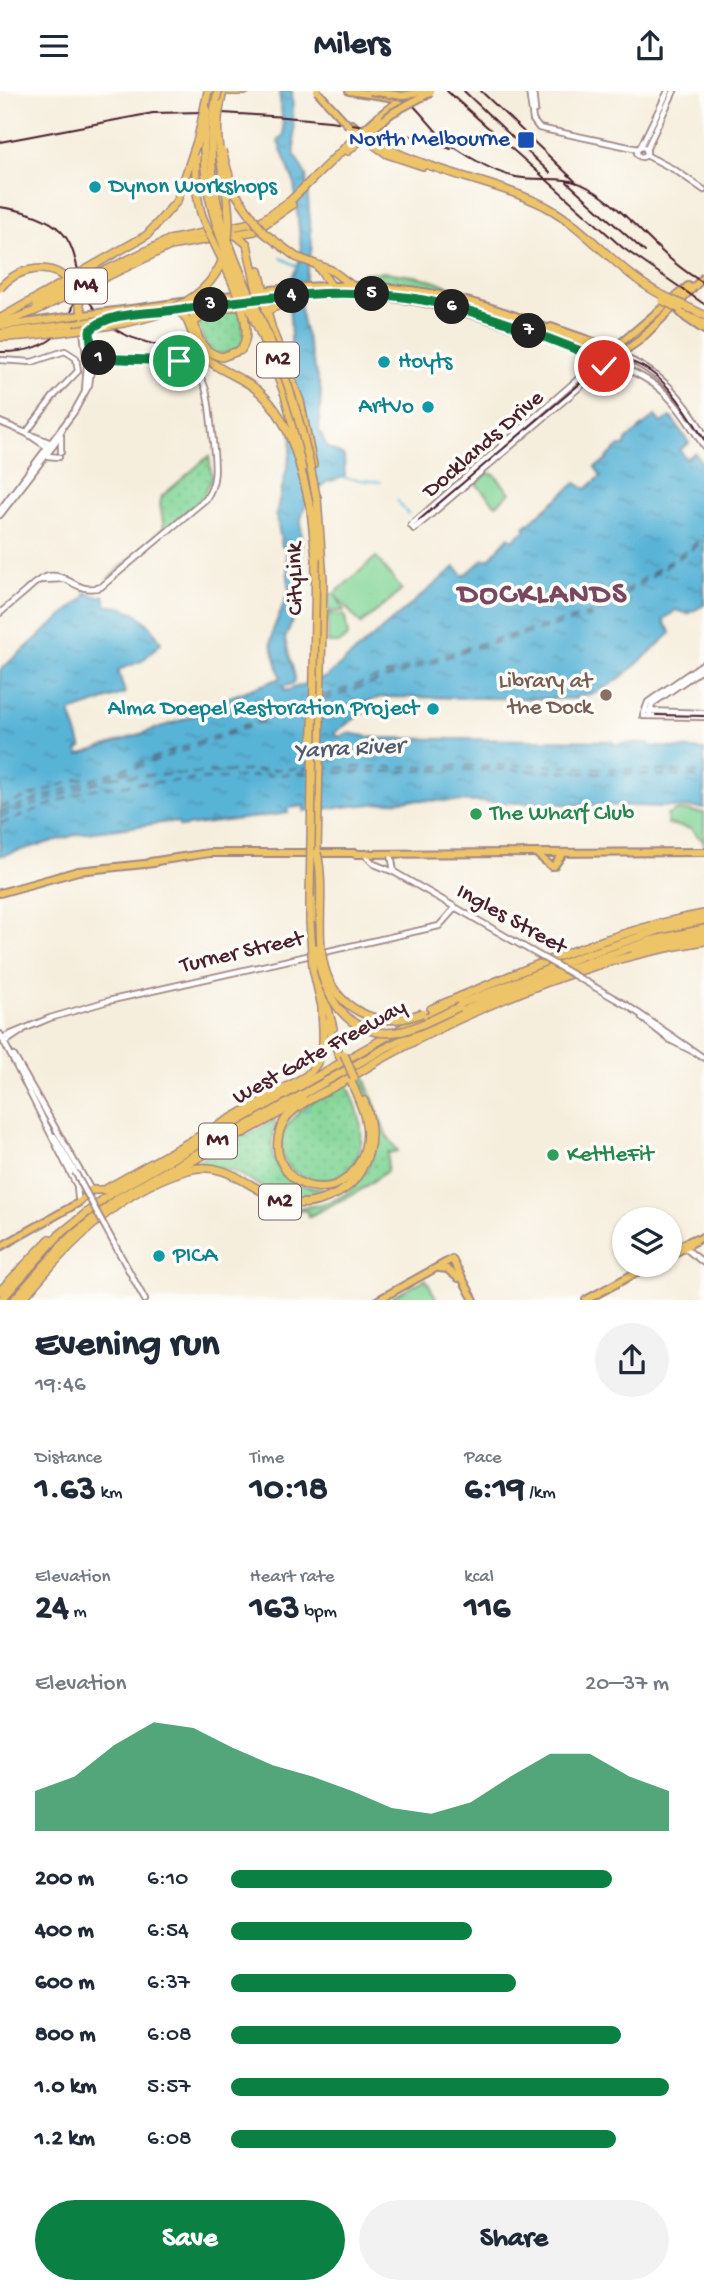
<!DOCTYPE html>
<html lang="en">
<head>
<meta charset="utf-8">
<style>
  :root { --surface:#fff; --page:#f2f2f3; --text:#1f2937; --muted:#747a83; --accent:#0b8043 }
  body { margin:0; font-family:"Gochi Hand",sans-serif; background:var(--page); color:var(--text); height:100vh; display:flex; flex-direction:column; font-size:26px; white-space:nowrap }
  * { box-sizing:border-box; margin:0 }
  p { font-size:23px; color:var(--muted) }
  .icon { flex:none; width:38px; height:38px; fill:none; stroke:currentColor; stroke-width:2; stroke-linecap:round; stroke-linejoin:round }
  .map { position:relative; height:1209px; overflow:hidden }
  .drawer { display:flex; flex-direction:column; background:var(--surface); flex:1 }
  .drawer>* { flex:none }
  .fabs { position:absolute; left:612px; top:1116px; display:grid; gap:14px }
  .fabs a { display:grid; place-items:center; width:70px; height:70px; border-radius:50%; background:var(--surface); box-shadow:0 2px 5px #0004; font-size:35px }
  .pin { position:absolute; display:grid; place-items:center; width:60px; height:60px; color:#fff; margin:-30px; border:4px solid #fff; border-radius:50%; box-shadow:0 2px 7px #0007 }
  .km { position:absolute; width:35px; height:35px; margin:-18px; border-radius:50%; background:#222; color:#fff; font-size:19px; line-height:35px; text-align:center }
  .round { display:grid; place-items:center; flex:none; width:74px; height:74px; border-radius:37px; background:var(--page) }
  .headline { display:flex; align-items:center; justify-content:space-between; height:119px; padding:0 35px }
  h1 { font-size:38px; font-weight:700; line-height:52px }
  .figures { display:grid; grid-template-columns:repeat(3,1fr); gap:10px; height:119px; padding:7px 35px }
  .figures div { display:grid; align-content:center }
  .figures b { font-size:35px; font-weight:700 }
  .figures small { font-size:19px; font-weight:400 }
  .figures p { font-size:19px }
  .chart { height:196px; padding:14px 35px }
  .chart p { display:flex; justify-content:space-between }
  .chart svg { width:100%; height:126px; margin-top:7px; fill:var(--accent); opacity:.7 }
  .action { display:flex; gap:14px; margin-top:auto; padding:14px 35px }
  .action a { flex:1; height:80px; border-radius:42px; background:var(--accent); color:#fff; font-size:28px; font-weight:700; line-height:80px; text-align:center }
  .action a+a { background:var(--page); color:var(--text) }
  ul { padding:0 35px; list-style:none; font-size:23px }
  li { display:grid; grid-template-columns:112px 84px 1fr; align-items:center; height:52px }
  li i { height:18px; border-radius:9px; background:var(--accent) }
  header { display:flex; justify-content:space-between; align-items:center; height:91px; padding:0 35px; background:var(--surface); font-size:32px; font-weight:700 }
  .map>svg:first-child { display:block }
</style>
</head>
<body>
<header><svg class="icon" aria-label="menu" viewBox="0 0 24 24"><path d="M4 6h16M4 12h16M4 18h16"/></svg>Milers<svg class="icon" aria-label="share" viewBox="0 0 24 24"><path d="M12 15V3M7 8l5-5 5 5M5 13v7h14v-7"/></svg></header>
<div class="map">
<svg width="704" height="1209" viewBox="0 0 704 1209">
  <defs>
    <pattern id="grass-dots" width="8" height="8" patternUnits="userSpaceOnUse" patternTransform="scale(1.75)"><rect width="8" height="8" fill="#83d698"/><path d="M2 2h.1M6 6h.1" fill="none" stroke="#73b783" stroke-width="1.8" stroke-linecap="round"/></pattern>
    <pattern id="water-ripples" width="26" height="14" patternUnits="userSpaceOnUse" patternTransform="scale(1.75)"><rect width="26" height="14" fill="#59b4d7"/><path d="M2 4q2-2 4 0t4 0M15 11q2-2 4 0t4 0" fill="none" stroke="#4c92af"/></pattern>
  </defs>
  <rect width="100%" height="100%" fill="#fdfcf7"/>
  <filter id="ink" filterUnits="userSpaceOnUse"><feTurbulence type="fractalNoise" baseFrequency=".0143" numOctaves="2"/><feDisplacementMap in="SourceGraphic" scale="14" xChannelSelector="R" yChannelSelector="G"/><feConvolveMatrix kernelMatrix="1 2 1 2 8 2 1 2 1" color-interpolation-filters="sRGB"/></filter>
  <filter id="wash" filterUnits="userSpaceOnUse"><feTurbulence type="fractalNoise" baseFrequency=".00686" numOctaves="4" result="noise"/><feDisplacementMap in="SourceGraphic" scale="28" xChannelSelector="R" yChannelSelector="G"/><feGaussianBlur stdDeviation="1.57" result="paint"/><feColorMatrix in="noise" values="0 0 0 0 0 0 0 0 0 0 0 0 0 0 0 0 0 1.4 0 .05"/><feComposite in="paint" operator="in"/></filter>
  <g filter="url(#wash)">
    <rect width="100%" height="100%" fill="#f6eedd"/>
    <g fill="url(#grass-dots)" stroke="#667a62" stroke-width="2">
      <polygon points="385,181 421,186 449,195 435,199 368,190 364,186 364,182"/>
      <path d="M239 217C246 244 249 264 214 262L204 252 198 229 204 225Z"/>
      <polygon points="209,365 212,387 202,407 107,489 164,437 160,413 162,405"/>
      <path d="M364 984 386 1043 398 1060 388 1062 387 1080 359 1100 308 1126 307 1120 283 1118C297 1116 311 1117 325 1112 364 1101 383 1059 373 1021 370 1009 364 998 360 986Z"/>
      <path d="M346 990C352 1005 360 1020 361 1036 369 1119 253 1093 287 1035 299 1015 327 1003 346 990Z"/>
      <path d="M275 1029C276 1036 273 1043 272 1051 271 1083 296 1096 324 1098L325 1105C277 1122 267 1092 229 1079 217 1075 199 1077 186 1076Z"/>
    </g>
    <g fill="#83d698" stroke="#667a62" stroke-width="2">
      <polygon points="488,382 495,384 510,402 496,414 476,393"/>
      <polygon points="376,466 402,499 361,533 336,505 344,520 329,521 329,503 334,503"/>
      <polygon points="328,523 345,525 348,545 339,552 328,552"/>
      <polygon points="678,719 704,722 704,755 703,750 691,738 668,733 667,724"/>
      <polygon points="426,1188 437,1209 387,1209 422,1190"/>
    </g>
    <path fill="url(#water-ripples)" stroke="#526a81" stroke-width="2" d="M279 0H292L295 65 306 84 312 155 300 217 302 228 321 300 319 339 327 356 344 365 345 386 326 391 305 415 301 428 303 503 285 548 295 586 294 592 283 596 285 600 326 586 455 476 464 485 484 468H489L509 446 512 449 526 439 524 436 576 392 586 398 601 385 595 376 607 369 606 367 620 355H625L626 349 655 325 661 332 671 326 689 352 680 359 686 368 695 362 704 375V514L688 523 676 519 663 529 671 542C648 562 606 608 578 604L577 608 382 606 366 611V620L334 642 339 646 348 642 377 647 612 650 613 653 649 652V655L704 659V717L412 709 304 720V715L288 717V722L180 736 178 732 169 731 79 743 0 765V579L87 504 84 501 99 506 104 504 107 515C131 513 152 533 161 552L142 570 118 579 125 602 70 621 82 657 77 659 79 664 199 623 205 615 281 587 271 552 273 539 289 499 286 459 282 455 276 423 291 360 293 282 288 193 299 172 301 158 294 91 278 51 284 43Z"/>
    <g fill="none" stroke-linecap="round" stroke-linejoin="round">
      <g stroke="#59b4d7" stroke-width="2">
        <polyline points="281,167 297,175"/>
        <polyline points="342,387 381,391"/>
        <polyline points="397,409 408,423"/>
        <polyline points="305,1021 310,1018"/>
      </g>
      <g stroke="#505b70" stroke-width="2" stroke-dasharray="9 7" stroke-linecap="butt">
        <polyline points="324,605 468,556 592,522 704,447"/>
        <polyline points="324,609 468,559 593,525 704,450"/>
        <polyline points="321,677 535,674 704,682"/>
        <polyline points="320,682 489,678 704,686"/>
        <polyline points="112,686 309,677"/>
        <polyline points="0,716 78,688 92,687"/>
        <polyline points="0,722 312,610"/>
        <polyline points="0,726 312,613"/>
        <polyline points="0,733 87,699 143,692 308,682"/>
      </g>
    </g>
  </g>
  <g filter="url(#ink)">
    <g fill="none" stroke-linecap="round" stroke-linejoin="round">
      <g stroke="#a08684" stroke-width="8">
        <g id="minor">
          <polyline points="529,0 533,29 539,37 638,58"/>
          <polyline points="533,0 535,19"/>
          <circle cx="642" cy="61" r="5"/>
          <polyline points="640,57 668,0"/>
          <polyline points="646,59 674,0"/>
          <polyline points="646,64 675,79 704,99"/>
          <polyline points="83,239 87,274 85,299"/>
          <path d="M619 264C660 280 683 306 704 343"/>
          <path d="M601 268 411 434 414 438 609 271C664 291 673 308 704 355"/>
          <polyline points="0,269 32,271 65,260 76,267 78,280 53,306 26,342"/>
          <polyline points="91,270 117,269"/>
          <polyline points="0,331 26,342 47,356"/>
          <polyline points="31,344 49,351"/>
          <polyline points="61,361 61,345"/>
          <polyline points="47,365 59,366"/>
          <polyline points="0,419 74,321 89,294 92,272 88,236"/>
          <polyline points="0,424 54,354 63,337"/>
          <polyline points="42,489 64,488"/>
          <path d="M26 500C63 463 67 506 101 496L206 408C218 390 215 373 213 351 206 288 211 270 140 267 123 266 102 263 87 269"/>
          <polyline points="0,522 26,500"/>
          <polyline points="704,572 648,611 643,625 704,626"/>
          <polyline points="648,620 704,622"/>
          <polyline points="649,625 652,613 704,577"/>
          <polyline points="391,763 394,781"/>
          <polyline points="366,765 374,773 394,781 512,849"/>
          <polyline points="320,862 439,835 455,817"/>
          <polyline points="628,915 704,967"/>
          <polyline points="642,927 670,949 694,961"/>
          <polyline points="0,943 77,1095 78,1107"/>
          <polyline points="2,947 50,927 108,910 311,864"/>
          <polyline points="4,952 22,940"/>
          <polyline points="14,965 91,1099"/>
          <polyline points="54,1045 75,1081"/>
          <polyline points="116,1156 145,1209"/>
          <polyline points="685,1157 704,1172"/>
        </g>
      </g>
      <g stroke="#a08684" stroke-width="10">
        <g id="major">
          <polyline points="349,0 402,8"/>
          <polyline points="379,25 400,9"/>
          <polyline points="352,33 361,41"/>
          <path d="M261 200C348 190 420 193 504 221 543 234 580 252 619 264"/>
          <path d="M260 210C390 187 491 226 609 271L640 249 704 186"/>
          <polyline points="674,215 686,227 704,239"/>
          <polyline points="139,217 240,203"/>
          <polyline points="173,219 236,213"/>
          <polyline points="107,228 152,222"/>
          <polyline points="71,233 87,231 83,224 82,232"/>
          <polyline points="551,236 600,253 617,253"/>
          <polyline points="609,262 688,195"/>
          <polyline points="355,763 704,761"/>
          <polyline points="538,764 551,775"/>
          <polyline points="150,771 209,762 356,762"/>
          <polyline points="554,775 562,764"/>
          <polyline points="0,802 78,780 154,772"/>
          <polyline points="0,1156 78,1112 90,1101"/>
          <polyline points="670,1159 694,1148"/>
          <polyline points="670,1165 704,1145"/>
          <polyline points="439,1177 447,1178 458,1187"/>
          <polyline points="378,1209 452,1168 474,1209"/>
          <polyline points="586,1209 650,1174"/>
        </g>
      </g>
      <g stroke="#a08684" stroke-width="10">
        <g id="highway">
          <polyline points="228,0 245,0"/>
          <polyline points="220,14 223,0"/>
          <polyline points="373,53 387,63 423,75"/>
          <polyline points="348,60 366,44"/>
          <polyline points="263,141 296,166 331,179 350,193"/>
          <polyline points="237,145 247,153 257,200"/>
          <path d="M169 149 261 130 290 110 361 41C414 80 487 86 545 115 590 139 619 183 664 205"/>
          <polyline points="170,155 255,140 292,114"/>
          <polyline points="318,176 330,193"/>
          <polyline points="259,180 264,200"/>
          <path d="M192 216C195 238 197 261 222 266L241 259"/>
          <polyline points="680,218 704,233"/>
          <path d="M175 219C192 223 191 251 202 263 216 279 240 285 256 298 293 328 301 380 312 423"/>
          <polyline points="266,220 304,204"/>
          <polyline points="194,230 217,219 264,209 272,239 300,310 313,374"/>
          <polyline points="265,253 285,304 304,376"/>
          <polyline points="311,419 316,467"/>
          <polyline points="317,762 323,489 317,406"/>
          <polyline points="310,831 310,806"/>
          <polyline points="317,857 317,773"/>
          <polyline points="635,860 704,844"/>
          <polyline points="313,877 323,920"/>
          <polyline points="319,882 333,937"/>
          <path d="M431 918C518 881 610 840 704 823"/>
          <polyline points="326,931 340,966"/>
          <path d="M350 988C356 1003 364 1017 366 1033 371 1065 349 1101 314 1096 299 1094 287 1084 281 1071 275 1057 277 1039 287 1026 300 1011 323 1002 341 992 420 943 506 903 595 875 631 864 668 856 704 850"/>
          <polyline points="176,1079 303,1009"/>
          <path d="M91 1099H104L306 985C330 964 322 943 322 916"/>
          <polyline points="0,1200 50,1148"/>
          <polyline points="1,1209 59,1144 110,1103 409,933 582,865 660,839 704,829"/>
          <polyline points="14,1209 66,1150 120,1106 389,955 485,910 565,879 650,850 704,838"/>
          <path d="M22 1209C63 1158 122 1096 188 1079 244 1064 266 1132 327 1107 341 1102 353 1093 360 1081 374 1058 374 1034 364 1010"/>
        </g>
      </g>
      <use href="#minor" stroke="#fff" stroke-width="4.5"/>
      <use href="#major" stroke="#eec469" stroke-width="6"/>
      <use href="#highway" stroke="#eec469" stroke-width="7"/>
      <g stroke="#4a1f2b" stroke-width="2">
        <path d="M419 429 607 270C653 261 684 316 704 348"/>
        <polyline points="656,624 704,625"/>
      </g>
      <g stroke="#4a1f2b" stroke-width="2">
        <path d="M391 0C421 12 429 40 454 56 472 68 495 82 516 86 541 91 566 83 589 97 632 122 659 168 704 192"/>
        <polyline points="447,0 623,157 704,213"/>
        <polyline points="464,0 550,82"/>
        <polyline points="481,0 577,92"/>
        <path d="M222 22C301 27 376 29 451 58"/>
        <polyline points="0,51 153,22 203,21"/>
        <polyline points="567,91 645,161"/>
        <path d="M0 116C106 132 54 184 107 232 124 248 150 251 171 259 181 262 190 269 198 275"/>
        <path d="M0 261C52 262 78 236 76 184"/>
      </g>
      <g stroke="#a08684" stroke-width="8" stroke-linecap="butt">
        <g id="minor-bridge">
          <polyline points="512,849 628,915"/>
          <polyline points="75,1081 116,1156"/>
        </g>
      </g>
      <g stroke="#a08684" stroke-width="10" stroke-linecap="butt">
        <g id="major-bridge">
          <polyline points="317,0 349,35"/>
          <polyline points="370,0 403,5 424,0"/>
          <polyline points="361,41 379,25"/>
          <polyline points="368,42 392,22 431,1"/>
          <polyline points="83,224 139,217"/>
          <polyline points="87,231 107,228"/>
          <polyline points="3,235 81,224"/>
          <polyline points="0,242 71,233"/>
        </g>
      </g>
      <g stroke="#a08684" stroke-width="10" stroke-linecap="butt">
        <g id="highway-bridge">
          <path d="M218 0C192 111 245 182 283 281 299 323 309 366 317 410"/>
          <path d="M207 20C192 105 233 176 265 253"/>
          <polyline points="197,52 208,0"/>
          <polyline points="222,60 233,99 263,141"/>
          <path d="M196 68C195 86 196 104 201 122 211 154 262 229 241 259"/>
          <path d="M0 197C17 177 51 169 70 192 77 201 79 214 83 224"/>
          <polyline points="664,205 704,224"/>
          <polyline points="662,209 680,218"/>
          <polyline points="36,213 169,149"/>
          <polyline points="1,227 147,144 177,110 197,50"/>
          <polyline points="0,233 35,220 170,155"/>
          <path d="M0 246C25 246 50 242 74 239 140 231 227 221 229 135 230 93 211 56 220 14"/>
          <path d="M317 762C330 814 299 889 360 921 380 932 402 930 422 922"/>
          <polyline points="310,806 316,467"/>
          <polyline points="310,831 313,877"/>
          <path d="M317 857C321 903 348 951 403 940 422 935 441 924 459 916"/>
          <polyline points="344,963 354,987"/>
        </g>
      </g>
      <use href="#minor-bridge" stroke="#fff" stroke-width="4.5"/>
      <use href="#major-bridge" stroke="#eec469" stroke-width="6"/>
      <use href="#highway-bridge" stroke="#eec469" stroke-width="7"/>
    </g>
  </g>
  <g fill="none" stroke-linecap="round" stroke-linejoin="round" filter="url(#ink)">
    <g stroke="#fff" stroke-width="14">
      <path id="route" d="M179 270 92 267 90 240C107 220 150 223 175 219 257 207 342 194 423 209 488 221 548 248 609 271L604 275"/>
    </g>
    <use href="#route" stroke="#0b8043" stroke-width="9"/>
  </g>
  <rect fill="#1a4fb4" stroke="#fdfcf7" stroke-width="2.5" x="517" y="40" width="18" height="18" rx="3.5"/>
  <g fill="#0f9aa8" stroke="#fdfcf7" stroke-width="2.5">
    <circle cx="95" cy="96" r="7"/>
    <circle cx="384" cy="271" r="7"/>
    <circle cx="428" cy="316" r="7"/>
    <circle cx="433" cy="618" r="7"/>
    <circle cx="159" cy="1165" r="7"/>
  </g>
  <circle fill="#8d6e63" stroke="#fdfcf7" stroke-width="2.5" cx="606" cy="604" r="7"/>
  <g fill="#2e9e5b" stroke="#fdfcf7" stroke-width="2.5">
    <circle cx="476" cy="723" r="7"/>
    <circle cx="553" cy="1064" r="7"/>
  </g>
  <g text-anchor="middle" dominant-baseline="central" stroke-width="7" stroke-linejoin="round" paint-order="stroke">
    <g fill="#fdfcf7" stroke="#806168" stroke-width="2">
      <rect x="65" y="177.5" width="42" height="35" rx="5"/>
      <rect x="257" y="251.5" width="42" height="35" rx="5"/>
      <rect x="199" y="1032.5" width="38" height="35" rx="5"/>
      <rect x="259" y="1093.5" width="42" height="35" rx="5"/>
    </g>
    <g font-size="21" font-weight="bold" fill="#4a1f2b">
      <text x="86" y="195">M4</text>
      <text x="278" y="269">M2</text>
      <text x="218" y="1050">M1</text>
      <text x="280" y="1111">M2</text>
    </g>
    <g font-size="23" fill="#164399" stroke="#fdfcf7" text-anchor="end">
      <text x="510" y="49">North Melbourne</text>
    </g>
    <g font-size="23" fill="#0d838f" stroke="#fdfcf7" text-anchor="start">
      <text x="109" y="96">Dynon Workshops</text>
      <text x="398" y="271">Hoyts</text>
      <text x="414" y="316" text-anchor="end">ArtVo</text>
      <text x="419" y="618" text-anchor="end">Alma Doepel Restoration Project</text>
      <text x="173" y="1165">PICA</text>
    </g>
    <g font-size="23" fill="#4a1f2b" stroke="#fdfcf7">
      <text transform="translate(484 354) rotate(-41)">Docklands Drive</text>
      <text transform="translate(296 488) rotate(-91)">CityLink</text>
      <text transform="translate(511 829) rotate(29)">Ingles Street</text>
      <text transform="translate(242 862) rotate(-13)">Turner Street</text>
      <text transform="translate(320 962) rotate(-29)">West Gate Freeway</text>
    </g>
    <g font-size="23" fill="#785e54" stroke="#fdfcf7" text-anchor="end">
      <text x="592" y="591">Library at<tspan x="592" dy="26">the Dock</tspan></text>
    </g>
    <g font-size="23" fill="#27864d" stroke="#fdfcf7" text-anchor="start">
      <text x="490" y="723">The Wharf Club</text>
      <text x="567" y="1064">KettleFit</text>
    </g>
    <g font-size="24" font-style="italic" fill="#505b70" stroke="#fdfcf7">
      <text transform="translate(349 659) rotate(-3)">Yarra River</text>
    </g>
    <g font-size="30" font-weight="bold" letter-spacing="2" fill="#794860" stroke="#fdfcf7">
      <text x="543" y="505">DOCKLANDS</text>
    </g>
  </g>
</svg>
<div class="fabs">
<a><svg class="icon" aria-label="layers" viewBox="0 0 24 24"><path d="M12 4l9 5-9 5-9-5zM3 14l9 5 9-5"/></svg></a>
</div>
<div class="pin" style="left:179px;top:270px;background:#1e9e55"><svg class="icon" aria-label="arrive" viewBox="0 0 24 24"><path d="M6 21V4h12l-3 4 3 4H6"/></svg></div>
<div class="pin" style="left:604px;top:275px;background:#d93025"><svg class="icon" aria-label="check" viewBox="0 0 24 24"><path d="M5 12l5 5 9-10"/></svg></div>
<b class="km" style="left:99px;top:267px">1</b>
<b class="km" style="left:211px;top:214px">3</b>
<b class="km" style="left:292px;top:205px">4</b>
<b class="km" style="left:372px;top:203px">5</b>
<b class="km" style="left:452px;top:216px">6</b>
<b class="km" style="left:529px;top:240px">7</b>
</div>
<section class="drawer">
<div class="headline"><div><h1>Evening run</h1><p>19:46</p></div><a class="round"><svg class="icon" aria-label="share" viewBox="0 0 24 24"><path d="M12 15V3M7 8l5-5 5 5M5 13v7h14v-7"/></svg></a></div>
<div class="figures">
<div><p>Distance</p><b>1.63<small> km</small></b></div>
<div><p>Time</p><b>10:18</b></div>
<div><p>Pace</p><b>6:19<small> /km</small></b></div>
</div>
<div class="figures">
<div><p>Elevation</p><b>24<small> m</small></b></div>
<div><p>Heart rate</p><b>163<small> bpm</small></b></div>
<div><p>kcal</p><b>116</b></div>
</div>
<div class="chart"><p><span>Elevation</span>20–37 m</p>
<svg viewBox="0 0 160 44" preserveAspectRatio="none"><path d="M0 44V30L10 25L20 14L30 6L40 8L50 15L60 21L70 25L80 30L90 36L100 38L110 34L120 25L130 17L140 17L150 25L160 30V44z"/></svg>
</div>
<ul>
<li><b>200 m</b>6:10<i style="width:87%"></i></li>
<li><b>400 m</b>6:54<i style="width:55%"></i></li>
<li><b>600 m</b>6:37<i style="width:65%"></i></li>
<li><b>800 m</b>6:08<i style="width:89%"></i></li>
<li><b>1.0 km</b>5:57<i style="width:100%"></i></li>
<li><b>1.2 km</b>6:08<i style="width:88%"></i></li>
</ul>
<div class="action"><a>Save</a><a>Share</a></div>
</section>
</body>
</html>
